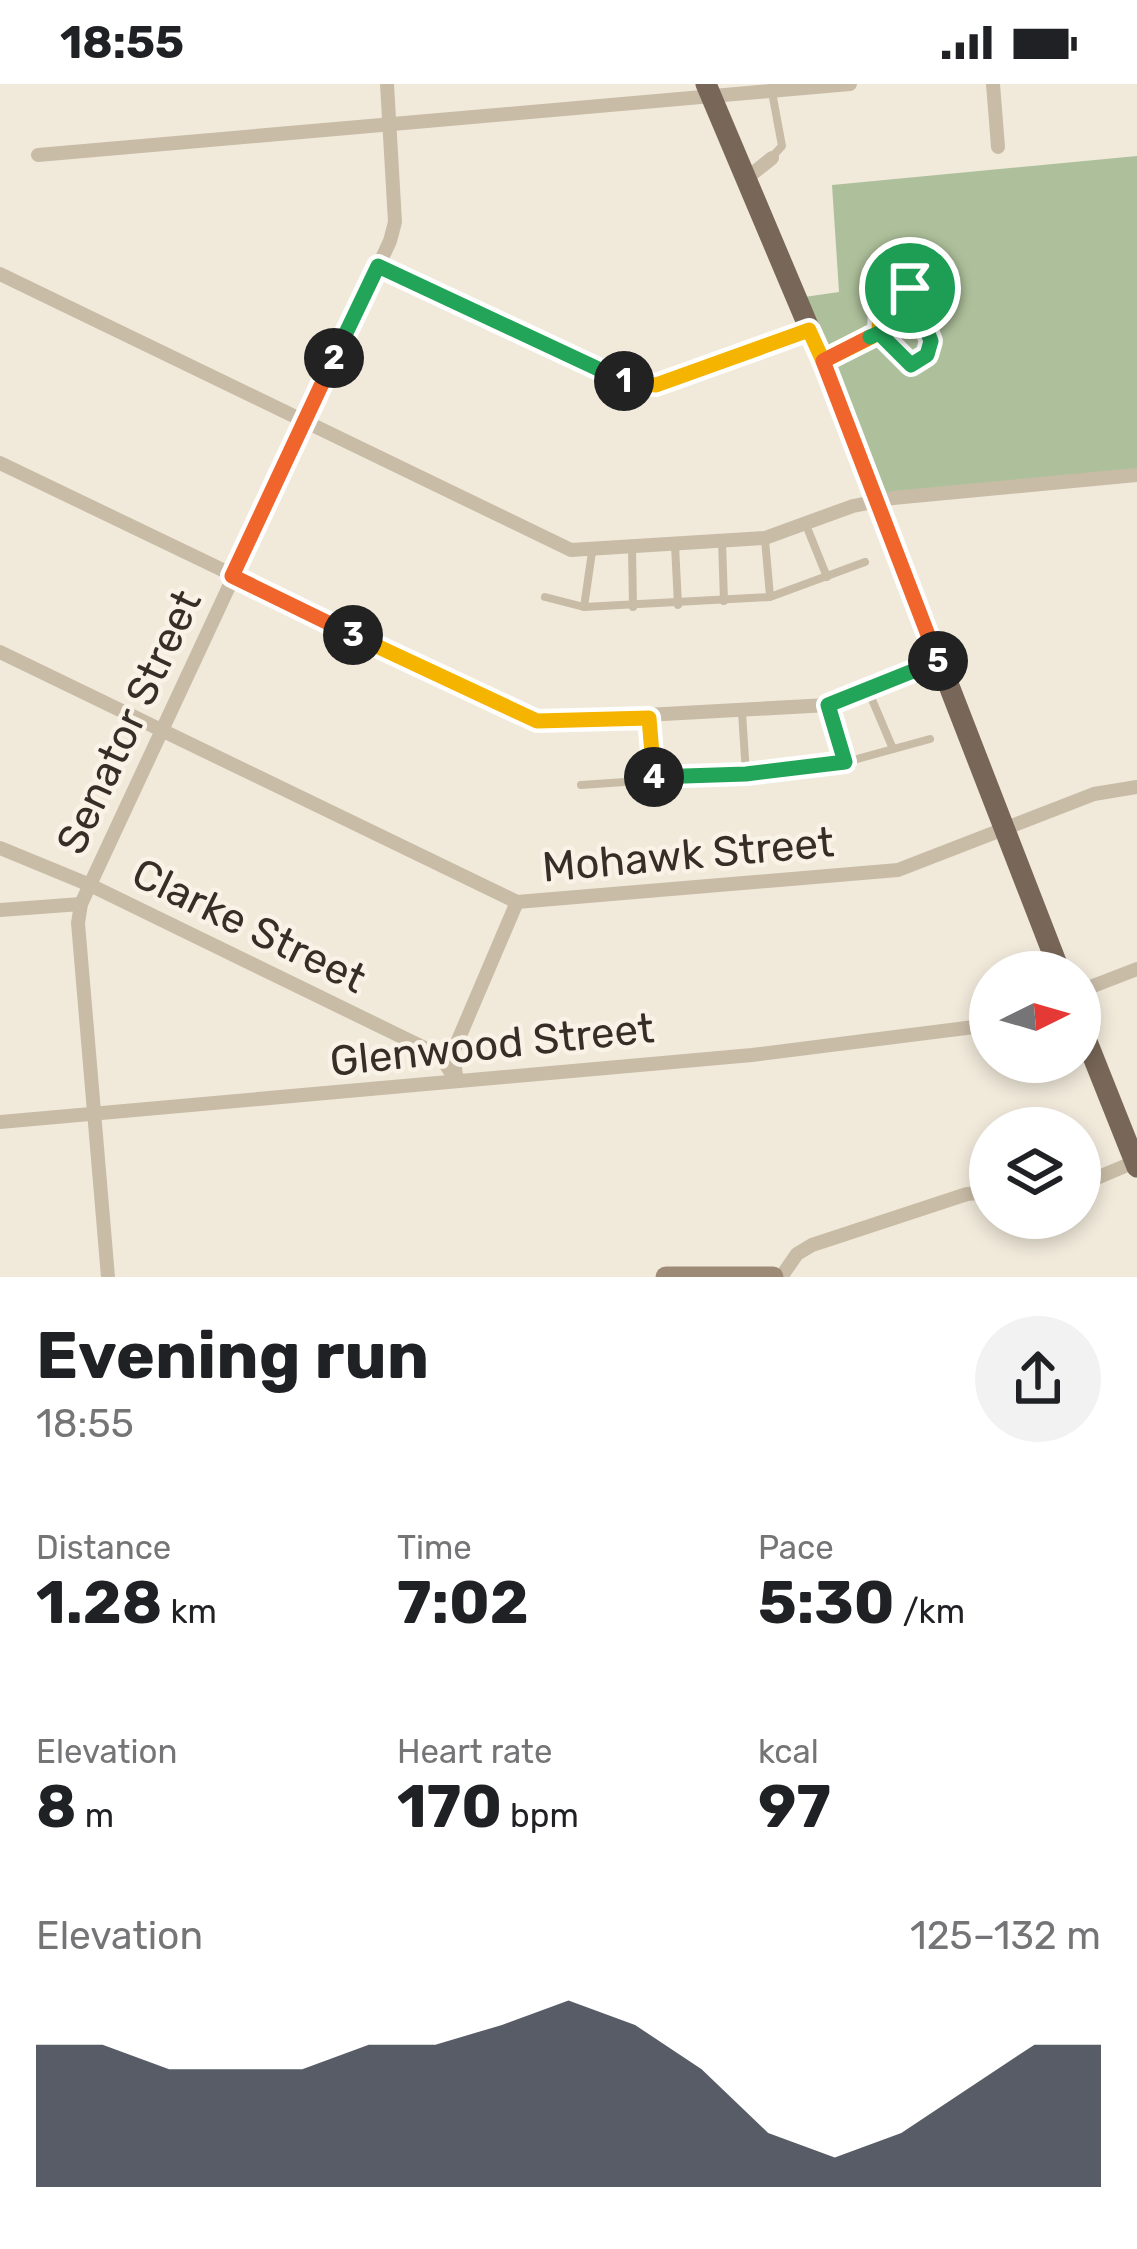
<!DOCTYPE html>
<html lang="en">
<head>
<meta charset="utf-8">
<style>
  :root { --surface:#fff; --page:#f2f2f2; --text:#202124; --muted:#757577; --accent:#111827 }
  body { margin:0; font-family:Rubik,sans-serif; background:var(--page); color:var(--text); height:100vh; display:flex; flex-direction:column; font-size:45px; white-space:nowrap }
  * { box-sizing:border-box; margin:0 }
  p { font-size:39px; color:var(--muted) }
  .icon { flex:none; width:66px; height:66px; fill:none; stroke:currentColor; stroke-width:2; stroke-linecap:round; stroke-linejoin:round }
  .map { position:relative; height:1193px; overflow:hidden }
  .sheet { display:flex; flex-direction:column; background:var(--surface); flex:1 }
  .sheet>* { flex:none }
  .needle { width:78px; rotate:85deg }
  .tools { position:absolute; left:969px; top:867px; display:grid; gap:24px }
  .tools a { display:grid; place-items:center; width:132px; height:132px; border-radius:50%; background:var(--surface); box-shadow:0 6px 18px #0003; font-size:60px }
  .pin { position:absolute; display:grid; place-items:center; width:102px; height:102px; color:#fff; margin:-51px; border:6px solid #fff; border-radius:50%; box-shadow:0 3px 12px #0007 }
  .km { position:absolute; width:60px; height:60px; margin:-30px; border-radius:50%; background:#222; color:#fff; font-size:33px; line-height:60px; text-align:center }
  .round { display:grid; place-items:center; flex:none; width:126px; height:126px; border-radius:63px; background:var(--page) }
  .overview { display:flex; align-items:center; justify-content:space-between; height:204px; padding:0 36px }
  h1 { font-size:66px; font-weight:700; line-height:90px }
  .metrics { display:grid; grid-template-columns:repeat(3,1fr); gap:18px; height:204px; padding:12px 36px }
  .metrics div { display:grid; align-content:center }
  .metrics b { font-size:60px; font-weight:700 }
  .metrics small { font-size:33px; font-weight:400 }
  .metrics p { font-size:33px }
  .chart { height:336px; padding:24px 36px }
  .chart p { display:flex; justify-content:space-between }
  .chart svg { width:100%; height:216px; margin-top:12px; fill:var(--accent); opacity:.7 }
  .status { display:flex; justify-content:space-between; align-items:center; height:84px; padding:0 60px; background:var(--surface); direction:ltr }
  .status svg { height:33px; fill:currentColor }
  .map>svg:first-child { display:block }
</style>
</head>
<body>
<div class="status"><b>18:55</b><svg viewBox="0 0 49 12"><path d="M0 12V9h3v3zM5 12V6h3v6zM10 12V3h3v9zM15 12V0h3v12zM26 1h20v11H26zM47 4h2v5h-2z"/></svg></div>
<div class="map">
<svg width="1137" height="1193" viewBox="0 0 1137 1193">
  <rect width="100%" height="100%" fill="#f1eadb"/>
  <polygon fill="#aec09b" points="1137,72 1137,391 876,417 797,214 839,208 832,101"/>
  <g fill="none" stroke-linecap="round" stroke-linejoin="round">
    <g stroke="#c9bca7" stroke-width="8">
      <polyline points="772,8 782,62 772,73"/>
      <polygon points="890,195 911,204 931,257 927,271 911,281 879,249 881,199"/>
      <polyline points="824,276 879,249"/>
      <polyline points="806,441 827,493"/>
      <polyline points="765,456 770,512"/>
      <polyline points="722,457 724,517"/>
      <polyline points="675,461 678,521"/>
      <polyline points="632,464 633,523"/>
      <polyline points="545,513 584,523 770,513 865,478"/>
      <polyline points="584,523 592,468"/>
      <polyline points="868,606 893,665"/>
      <polyline points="829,623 845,678"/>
      <polyline points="746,690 824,684 930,655"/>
      <polyline points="654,696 746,690 742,628"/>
      <polyline points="581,701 654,696 649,634"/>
    </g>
    <g stroke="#c9bca7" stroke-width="14">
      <polyline points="993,0 998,63"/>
      <polyline points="38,71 850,0"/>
      <polyline points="747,94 772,74"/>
      <polyline points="378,182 620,297 656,301 809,246"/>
      <polyline points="0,190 571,466 765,454 853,422 893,414 1137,391"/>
      <polyline points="0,379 537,637 828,621 939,579"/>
      <polyline points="0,568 517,818 898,786 1094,710 1137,703"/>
      <polyline points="0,764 90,801 439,971 457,997"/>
      <polyline points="0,826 81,820"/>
      <polyline points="1080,907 1137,885"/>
      <polyline points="456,992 453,968 517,818"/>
      <polyline points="0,1038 752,971 990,941"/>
      <polyline points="1080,1101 1137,1077"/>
      <polyline points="108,1193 78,839 81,820 390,157 395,138 387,0"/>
      <polyline points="781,1193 797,1170 812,1161 967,1110 990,1108"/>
    </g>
    <polyline stroke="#9d8b78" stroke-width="21" points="666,1193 773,1193"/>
    <g stroke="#786758" stroke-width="21">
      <polyline points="706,0 823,277 1060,888"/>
      <polyline points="1080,940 1137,1083"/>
    </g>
  </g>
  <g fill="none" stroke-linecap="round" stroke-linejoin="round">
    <g stroke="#fff" stroke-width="24">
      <polyline id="split-1" points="624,297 656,301 809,246 823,277 879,249 881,199 902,197 910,204"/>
    </g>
    <g stroke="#fff" stroke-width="24">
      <polyline id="split-2" points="334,274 378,182 624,297"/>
    </g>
    <g stroke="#fff" stroke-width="24">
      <polyline id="split-3" points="334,274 232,492 353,551"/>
    </g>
    <g stroke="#fff" stroke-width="24">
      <polyline id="split-4" points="353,551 537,637 649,634 654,693"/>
    </g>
    <g stroke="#fff" stroke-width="24">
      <polyline id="split-5" points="654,693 746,690 845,678 828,621 938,577"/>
    </g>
    <g stroke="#fff" stroke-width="24">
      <polyline id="split-6" points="870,253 823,277 938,577"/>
    </g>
    <g stroke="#fff" stroke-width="24">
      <polyline id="split-7" points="870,253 879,249 911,281 927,271 931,257 910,204"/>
    </g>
    <use href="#split-1" stroke="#f5b400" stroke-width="15"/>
    <use href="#split-2" stroke="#22a559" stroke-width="15"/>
    <use href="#split-3" stroke="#f0652b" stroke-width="15"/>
    <use href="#split-4" stroke="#f5b400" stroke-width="15"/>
    <use href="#split-5" stroke="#22a559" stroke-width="15"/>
    <use href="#split-6" stroke="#f0652b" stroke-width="15"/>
    <use href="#split-7" stroke="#22a559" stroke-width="15"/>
  </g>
  <g text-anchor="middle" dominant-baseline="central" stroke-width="9" stroke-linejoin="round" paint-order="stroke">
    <g font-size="42" fill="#362e27" stroke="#f9f3e7">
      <text transform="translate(129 638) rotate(-65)">Senator Street</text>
      <text transform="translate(688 771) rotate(-5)">Mohawk Street</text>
      <text transform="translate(249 842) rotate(26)">Clarke Street</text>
      <text transform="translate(492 961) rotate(-6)">Glenwood Street</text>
    </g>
  </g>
</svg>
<div class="tools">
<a><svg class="needle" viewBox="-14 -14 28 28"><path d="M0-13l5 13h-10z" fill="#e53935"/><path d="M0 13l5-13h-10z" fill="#757577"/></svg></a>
<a><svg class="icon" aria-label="layers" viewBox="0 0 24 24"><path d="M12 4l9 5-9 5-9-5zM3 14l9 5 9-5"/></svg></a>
</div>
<div class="pin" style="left:910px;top:204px;background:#1e9e55"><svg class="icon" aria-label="arrive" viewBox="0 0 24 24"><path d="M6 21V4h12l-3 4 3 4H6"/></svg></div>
<b class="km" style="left:624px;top:297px">1</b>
<b class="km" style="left:334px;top:274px">2</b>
<b class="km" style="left:353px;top:551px">3</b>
<b class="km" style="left:654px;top:693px">4</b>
<b class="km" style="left:938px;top:577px">5</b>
</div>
<section class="sheet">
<div class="overview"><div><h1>Evening run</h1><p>18:55</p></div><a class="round"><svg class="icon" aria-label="share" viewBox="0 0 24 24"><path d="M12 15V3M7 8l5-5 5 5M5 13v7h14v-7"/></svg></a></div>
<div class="metrics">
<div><p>Distance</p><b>1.28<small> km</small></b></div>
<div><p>Time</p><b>7:02</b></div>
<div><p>Pace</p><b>5:30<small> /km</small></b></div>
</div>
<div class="metrics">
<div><p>Elevation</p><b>8<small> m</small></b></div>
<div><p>Heart rate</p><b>170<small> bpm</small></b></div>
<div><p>kcal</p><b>97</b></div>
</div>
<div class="chart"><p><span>Elevation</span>125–132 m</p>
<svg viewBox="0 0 160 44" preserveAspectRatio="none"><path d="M0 44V15L10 15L20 20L30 20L40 20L50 15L60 15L70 11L80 6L90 11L100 20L110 33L120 38L130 33L140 24L150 15L160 15V44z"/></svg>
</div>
</section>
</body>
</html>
